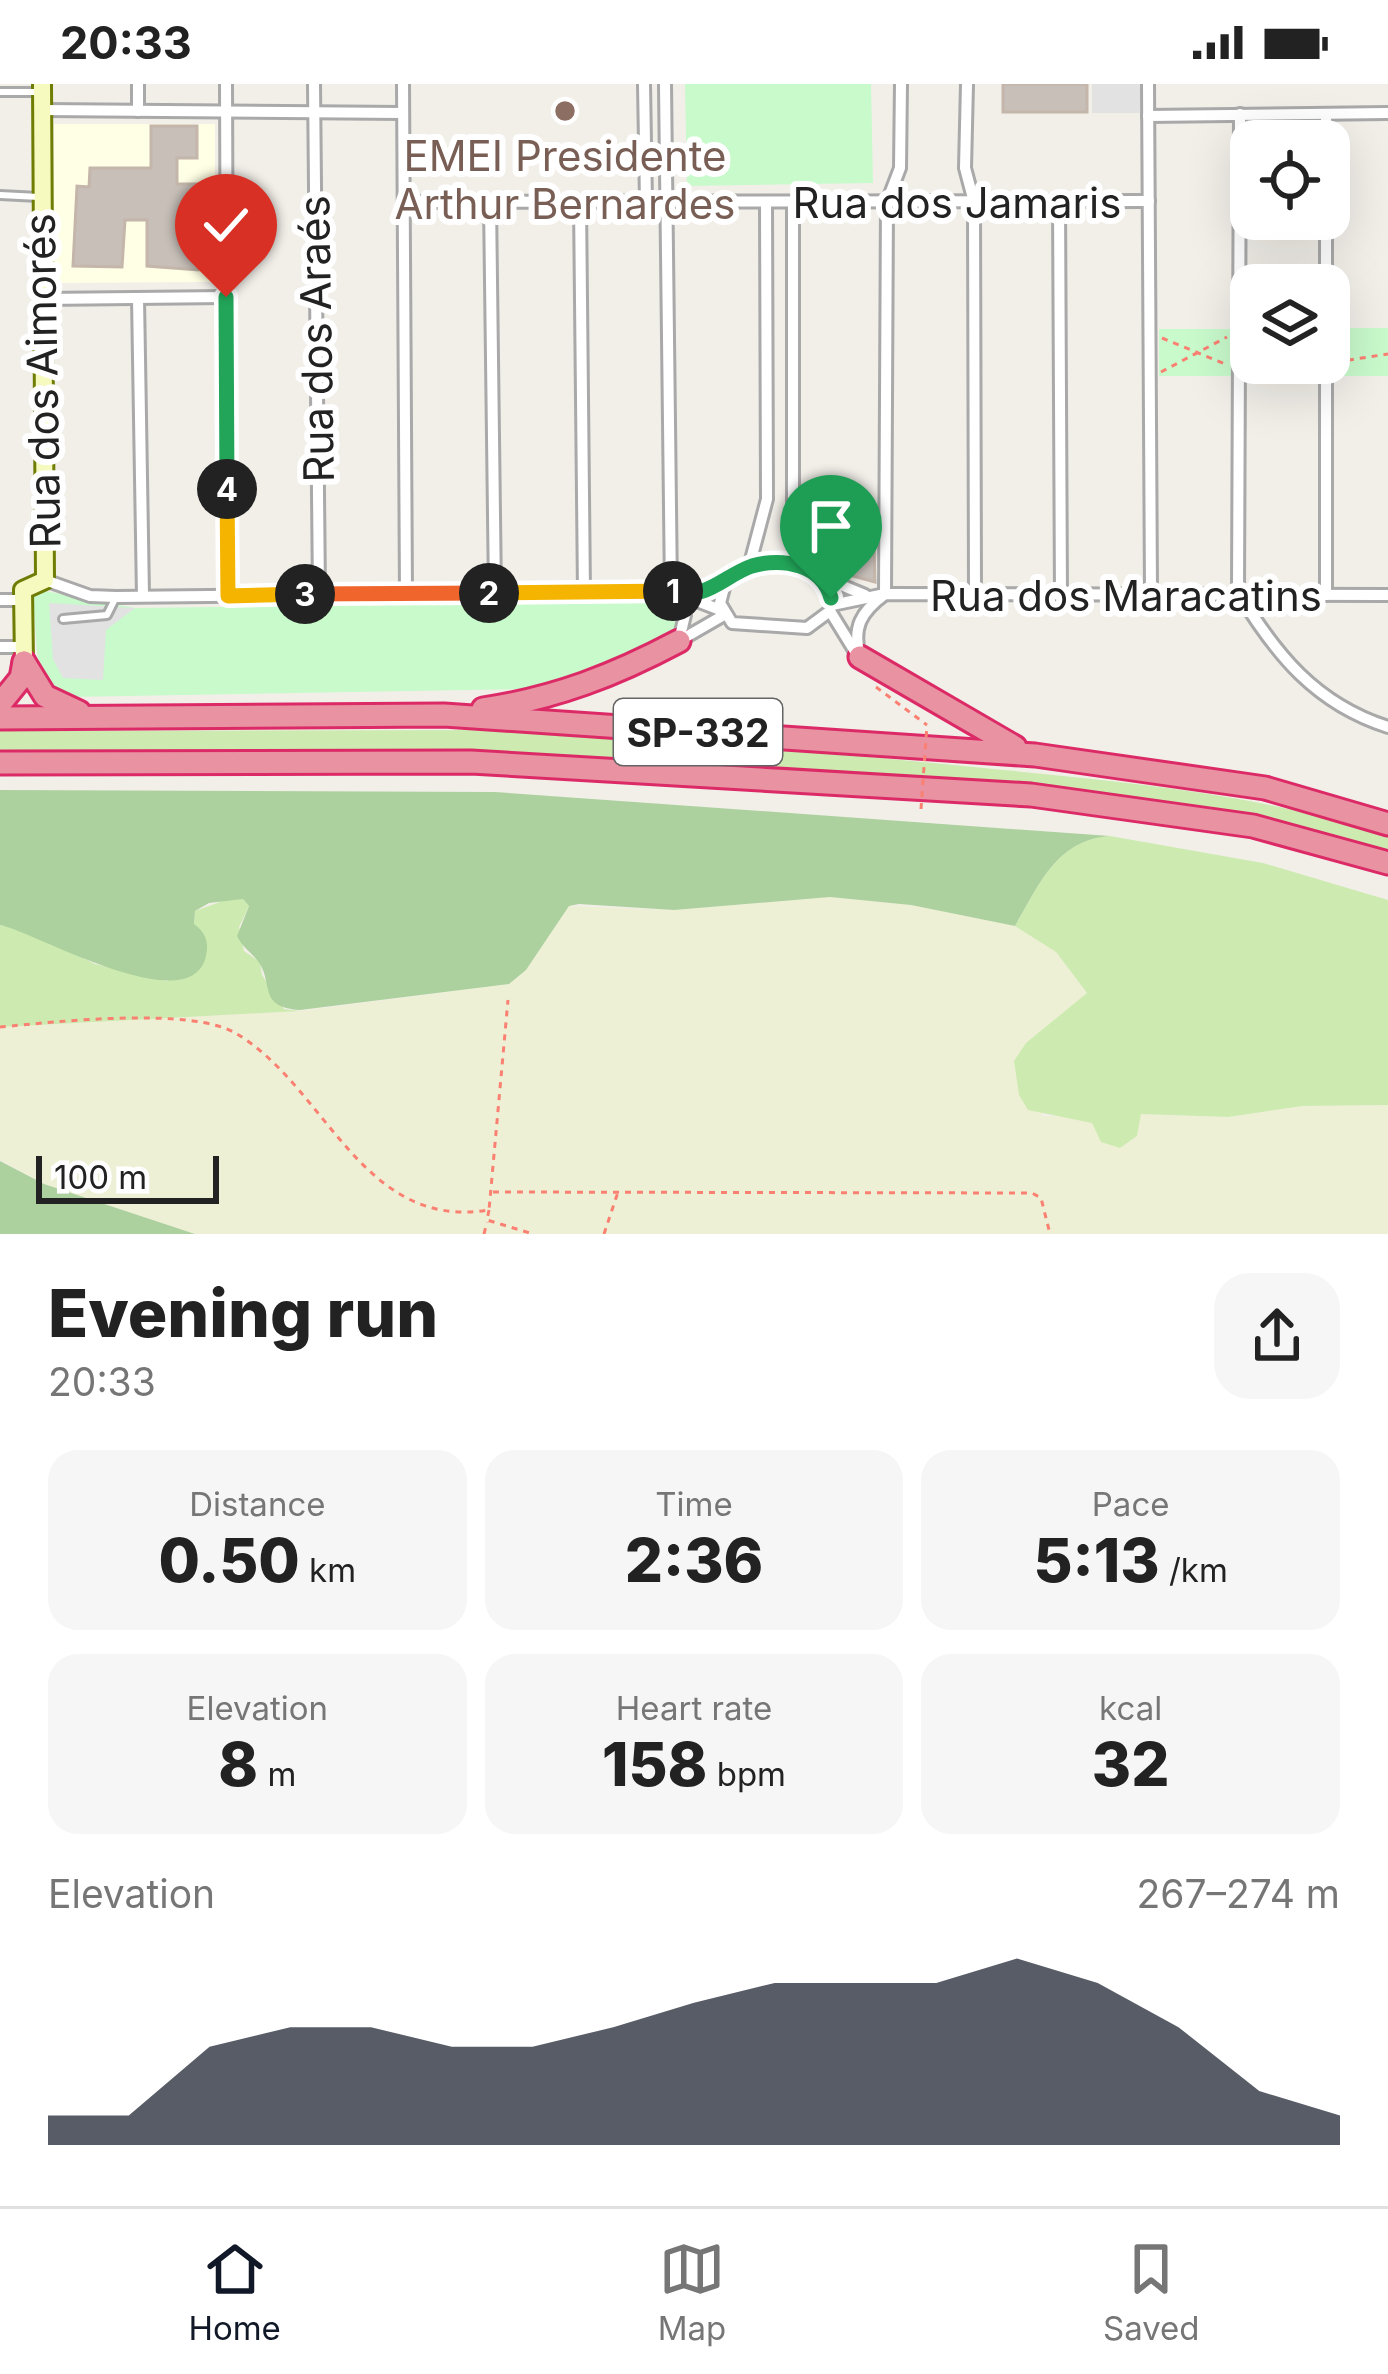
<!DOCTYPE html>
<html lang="en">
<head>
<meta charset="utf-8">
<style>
  :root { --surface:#fff; --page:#f6f6f6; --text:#222; --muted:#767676; --line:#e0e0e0; --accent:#111827 }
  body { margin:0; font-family:Inter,sans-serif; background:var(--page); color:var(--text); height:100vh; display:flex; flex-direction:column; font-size:45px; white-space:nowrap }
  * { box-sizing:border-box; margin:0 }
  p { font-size:39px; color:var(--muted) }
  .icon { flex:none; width:66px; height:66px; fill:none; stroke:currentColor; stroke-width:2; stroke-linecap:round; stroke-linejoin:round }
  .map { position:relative; height:1150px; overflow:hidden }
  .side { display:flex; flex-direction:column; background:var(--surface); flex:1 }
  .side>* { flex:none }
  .controls { position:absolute; left:1230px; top:36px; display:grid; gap:24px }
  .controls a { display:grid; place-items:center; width:120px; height:120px; border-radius:24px; background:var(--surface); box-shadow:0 12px 48px #0002; font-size:60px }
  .scale { position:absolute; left:36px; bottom:30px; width:183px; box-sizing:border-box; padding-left:12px; border:6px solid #222; border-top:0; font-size:33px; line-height:42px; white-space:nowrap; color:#222; -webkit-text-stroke:9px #fff; paint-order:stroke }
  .pin { position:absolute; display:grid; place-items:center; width:102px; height:102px; color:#fff; margin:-123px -51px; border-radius:50% 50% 50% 0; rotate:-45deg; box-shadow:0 0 12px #0007 }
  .pin .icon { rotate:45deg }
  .km { position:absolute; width:60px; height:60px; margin:-30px; border-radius:50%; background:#222; color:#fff; font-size:33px; line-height:60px; text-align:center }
  .round { display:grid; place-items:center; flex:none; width:126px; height:126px; border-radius:36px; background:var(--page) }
  .summary { display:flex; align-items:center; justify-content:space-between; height:204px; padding:0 48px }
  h1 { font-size:66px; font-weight:800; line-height:90px }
  .stats { display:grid; grid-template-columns:repeat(3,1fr); gap:18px; height:204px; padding:12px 48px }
  .stats div { display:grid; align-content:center; border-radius:30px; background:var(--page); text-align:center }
  .stats b { font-size:60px; font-weight:800 }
  .stats small { font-size:33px; font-weight:400 }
  .stats p { font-size:33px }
  .chart { height:336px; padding:24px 48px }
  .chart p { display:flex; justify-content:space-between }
  .chart svg { width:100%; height:216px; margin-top:12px; fill:var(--accent); opacity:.7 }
  .status { display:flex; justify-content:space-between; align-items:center; height:84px; padding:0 60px; background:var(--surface); direction:ltr }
  .status svg { height:33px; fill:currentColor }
  .tab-bar { display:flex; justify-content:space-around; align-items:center; height:168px; border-top:3px solid var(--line); background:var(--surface); font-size:33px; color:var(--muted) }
  .tab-bar a { display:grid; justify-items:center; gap:6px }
  .tab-bar .on { color:var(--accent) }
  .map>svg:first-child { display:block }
</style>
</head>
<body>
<div class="status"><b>20:33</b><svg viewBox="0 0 49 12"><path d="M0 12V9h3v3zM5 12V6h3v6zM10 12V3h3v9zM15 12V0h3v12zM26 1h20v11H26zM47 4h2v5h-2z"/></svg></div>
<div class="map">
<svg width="1388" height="1150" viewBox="0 0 1388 1150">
  <rect width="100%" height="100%" fill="#f2efe9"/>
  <polygon fill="#ffffe5" points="54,40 215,40 215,198 53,199"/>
  <polygon fill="#eef0d5" points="830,813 911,821 1015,842 1056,868 1087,909 1065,929 1042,1032 1075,1032 1093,1039 1120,1064 1137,1052 1140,1030 1228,1033 1302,1022 1388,1021 1388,1150 195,1150 44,1100 0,1076 0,943 300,927 509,900 526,886 569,822 674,826"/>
  <g fill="#cdebb0">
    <path d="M491 646C653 652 813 667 974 683 1113 697 1255 707 1388 753V770L1232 728 1128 712 978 699 493 669H0V647Z"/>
    <path d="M1110 752 1263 779 1388 816V1021L1302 1022 1228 1033 1141 1030 1137 1052 1120 1064 1101 1058 1092 1039 1028 1026 1019 1011 1014 977 1026 959 1087 909 1056 868 1015 842C1040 799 1057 756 1110 752Z"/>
    <polygon points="228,815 243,815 249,822 239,843 244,867 260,878 262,891 284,925 300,927 0,943 0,841 27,846 95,880 167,897 194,840 195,827"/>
  </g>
  <g fill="#add19e">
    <path d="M0 706 495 708 1110 752C1057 756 1040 799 1015 842L911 821 830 813 674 826 579 820 569 822 526 886 509 900 300 926C256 923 275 898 257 876 250 867 243 864 237 852L249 822 243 815 209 819 195 827 194 840C206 849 209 858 206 872 191 939 35 848 0 841Z"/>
    <polygon points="0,1077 44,1100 195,1150 0,1150"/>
  </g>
  <g fill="#c8facc">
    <polygon points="685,0 871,0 873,99 687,102"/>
    <polygon points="1329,244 1388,244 1388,292 1159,292 1159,245 1251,245 1251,279 1329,279"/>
    <polygon points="45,507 135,524 659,518 673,526 676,542 664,563 529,605 67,613 47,604 38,583 33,511"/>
  </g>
  <g fill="#e2e2e2">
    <rect x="1092" y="0" width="50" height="29"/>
    <polygon points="49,519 135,524 106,546 103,596 63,594 53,575"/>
  </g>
  <g fill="#c7bfb8" stroke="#c4b6ab" stroke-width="3">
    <rect x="1003" y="0" width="84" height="28"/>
    <polygon points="151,42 197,42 197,74 177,74 177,100 198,100 198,186 147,182 147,136 125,136 122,183 73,182 77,102 89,103 90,84 151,84"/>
    <polygon points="804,424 873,424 875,498 834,487 816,471"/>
  </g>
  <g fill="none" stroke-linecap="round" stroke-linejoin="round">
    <g stroke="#a9a9a9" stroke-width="12">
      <g id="lane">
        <polyline points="0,8 38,8"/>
        <polyline points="0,111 39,113"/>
        <polyline points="63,535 107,531 116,513"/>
      </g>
    </g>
    <g stroke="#a9a9a9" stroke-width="16">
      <g id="street">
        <polyline points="138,0 138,27"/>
        <polyline points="226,0 228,512"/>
        <polyline points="314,0 319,510"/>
        <polyline points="403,0 406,511"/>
        <polyline points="644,0 646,118"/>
        <polyline points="665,0 671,507 685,531 679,557"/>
        <polyline points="967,0 965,84 974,118 975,511"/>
        <polyline points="1148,0 1151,507"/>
        <polyline points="42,26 403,29"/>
        <path d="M1240 30 1238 508C1276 571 1316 620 1388 643"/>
        <polyline points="1326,30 1326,57"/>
        <polyline points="1148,32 1388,29"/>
        <polyline points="1059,117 1061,512"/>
        <polyline points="404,118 1149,117"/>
        <polyline points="490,118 495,509"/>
        <polyline points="580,118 584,509"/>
        <polyline points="793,118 793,417 806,482"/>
        <polyline points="1326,135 1326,201"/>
        <polyline points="138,214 143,512"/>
        <polyline points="43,215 226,213"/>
        <polyline points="1326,279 1326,511"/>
        <path d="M759 481C793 480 837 481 830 527L807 544 732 539 720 519 725 500Z"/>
        <polyline points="749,483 767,415 766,118"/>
        <polyline points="824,494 865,511"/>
        <polyline points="45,496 90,512 116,513 671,507 723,527"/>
        <polyline points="684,511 725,500"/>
        <polyline points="0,516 22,516"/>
        <polyline points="832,521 885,510 1388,511"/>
        <polyline points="830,527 854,566"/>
        <polyline points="679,557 724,531"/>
        <polyline points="0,563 24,563"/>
        <path d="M860 573C852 543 861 528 885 510L887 118 900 84 901 0"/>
      </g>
    </g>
    <g stroke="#707d05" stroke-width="22">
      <polyline id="secondary" points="24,578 23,506 45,496 42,0"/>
    </g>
    <g stroke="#dc2a67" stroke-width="27">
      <g id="highway">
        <polyline points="860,573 1015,663"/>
        <polyline points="24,578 45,612 79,628"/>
        <polyline points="0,620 21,594 24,578"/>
        <path d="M483 625C556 614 615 591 679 557"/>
        <polyline points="0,634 444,631 1035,671 1265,704 1388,740"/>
        <polyline points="0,679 471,678 1031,711 1253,742 1388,779"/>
      </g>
    </g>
    <g stroke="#fa8072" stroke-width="3" stroke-dasharray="6 6" stroke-linecap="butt">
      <polyline points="1162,254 1225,280"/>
      <polyline points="1336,278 1388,270"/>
      <polyline points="1161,288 1227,253"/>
      <polyline points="876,603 927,641"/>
      <path d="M0 943C55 938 192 922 237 950 327 1004 362 1147 489 1126L508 916"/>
      <polyline points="493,1108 1032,1109 1041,1114 1050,1150"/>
      <polyline points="489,1126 487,1136 533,1150"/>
      <polyline points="484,1150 487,1138"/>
      <polyline points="604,1150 618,1108"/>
    </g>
    <use href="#lane" stroke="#fff" stroke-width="6"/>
    <use href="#street" stroke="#fff" stroke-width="10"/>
    <use href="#secondary" stroke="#f7fabf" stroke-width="16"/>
    <use href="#highway" stroke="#e892a2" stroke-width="21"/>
    <polyline stroke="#fa8072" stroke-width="3" stroke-dasharray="6 6" stroke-linecap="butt" points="921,725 927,641"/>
  </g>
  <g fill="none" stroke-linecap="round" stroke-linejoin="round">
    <g stroke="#fff" stroke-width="24">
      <path id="split-1" d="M673 507C705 518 725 491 752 482 784 473 822 481 831 514"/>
    </g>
    <g stroke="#fff" stroke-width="24">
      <polyline id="split-2" points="489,509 673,507"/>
    </g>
    <g stroke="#fff" stroke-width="24">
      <polyline id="split-3" points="305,510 489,509"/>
    </g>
    <g stroke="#fff" stroke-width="24">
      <polyline id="split-4" points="227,405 228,512 305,510"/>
    </g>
    <g stroke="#fff" stroke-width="24">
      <polyline id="split-5" points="226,213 227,405"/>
    </g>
    <use href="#split-1" stroke="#22a559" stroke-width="15"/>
    <use href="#split-2" stroke="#f5b400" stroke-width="15"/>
    <use href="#split-3" stroke="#f0652b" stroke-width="15"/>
    <use href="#split-4" stroke="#f5b400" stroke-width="15"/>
    <use href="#split-5" stroke="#22a559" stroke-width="15"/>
  </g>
  <circle fill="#8d6e63" stroke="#fff" stroke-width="4.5" cx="565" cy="27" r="12"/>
  <g text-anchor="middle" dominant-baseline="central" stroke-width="12" stroke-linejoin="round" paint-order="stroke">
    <rect fill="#fff" stroke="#646464" stroke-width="3" x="614" y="615" width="168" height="66" rx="9"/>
    <g font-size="39" font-weight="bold" fill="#222">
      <text x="698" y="648">SP-332</text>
    </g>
    <g font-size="42" fill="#785e54" stroke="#fff">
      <text x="565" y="71">EMEI Presidente<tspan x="565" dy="48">Arthur Bernardes</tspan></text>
    </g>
    <g font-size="42" fill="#222" stroke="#fff">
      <text x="957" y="118">Rua dos Jamaris</text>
      <text transform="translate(316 255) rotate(-91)">Rua dos Araés</text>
      <text transform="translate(42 297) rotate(-91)">Rua dos Aimorés</text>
      <text x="1126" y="511">Rua dos Maracatins</text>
    </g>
  </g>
</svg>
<div class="controls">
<a><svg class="icon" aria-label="locate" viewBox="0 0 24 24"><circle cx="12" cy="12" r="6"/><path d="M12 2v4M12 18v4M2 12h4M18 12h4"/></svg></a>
<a><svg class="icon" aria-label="layers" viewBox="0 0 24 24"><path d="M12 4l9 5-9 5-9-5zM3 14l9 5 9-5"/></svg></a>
</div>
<div class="scale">100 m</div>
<div class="pin" style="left:831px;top:514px;background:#1e9e55"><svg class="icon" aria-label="arrive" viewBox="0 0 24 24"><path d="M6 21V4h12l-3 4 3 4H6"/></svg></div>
<div class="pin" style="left:226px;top:213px;background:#d93025"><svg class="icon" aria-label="check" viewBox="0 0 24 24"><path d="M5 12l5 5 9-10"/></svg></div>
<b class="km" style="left:673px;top:507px">1</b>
<b class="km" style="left:489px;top:509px">2</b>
<b class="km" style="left:305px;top:510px">3</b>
<b class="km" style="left:227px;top:405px">4</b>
</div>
<section class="side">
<div class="summary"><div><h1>Evening run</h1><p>20:33</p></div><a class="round"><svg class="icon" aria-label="share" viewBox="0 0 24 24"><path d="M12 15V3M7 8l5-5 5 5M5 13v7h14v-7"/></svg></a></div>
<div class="stats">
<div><p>Distance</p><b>0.50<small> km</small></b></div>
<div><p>Time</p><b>2:36</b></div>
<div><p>Pace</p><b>5:13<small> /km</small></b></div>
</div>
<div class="stats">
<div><p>Elevation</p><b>8<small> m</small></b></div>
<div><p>Heart rate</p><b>158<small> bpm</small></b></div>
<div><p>kcal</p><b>32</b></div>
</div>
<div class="chart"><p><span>Elevation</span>267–274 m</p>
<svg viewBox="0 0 160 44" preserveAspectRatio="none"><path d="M0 44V38L10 38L20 24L30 20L40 20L50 24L60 24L70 20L80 15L90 11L100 11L110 11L120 6L130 11L140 20L150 33L160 38V44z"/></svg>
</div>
</section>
<nav class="tab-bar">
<a class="on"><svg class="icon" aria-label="home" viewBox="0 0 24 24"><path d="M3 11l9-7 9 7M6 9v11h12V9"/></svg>Home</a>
<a><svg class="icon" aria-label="map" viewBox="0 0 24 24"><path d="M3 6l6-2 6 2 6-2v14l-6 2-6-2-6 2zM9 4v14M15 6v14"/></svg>Map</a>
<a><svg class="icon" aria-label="saved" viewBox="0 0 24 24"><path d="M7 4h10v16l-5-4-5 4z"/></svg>Saved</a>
</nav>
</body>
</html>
